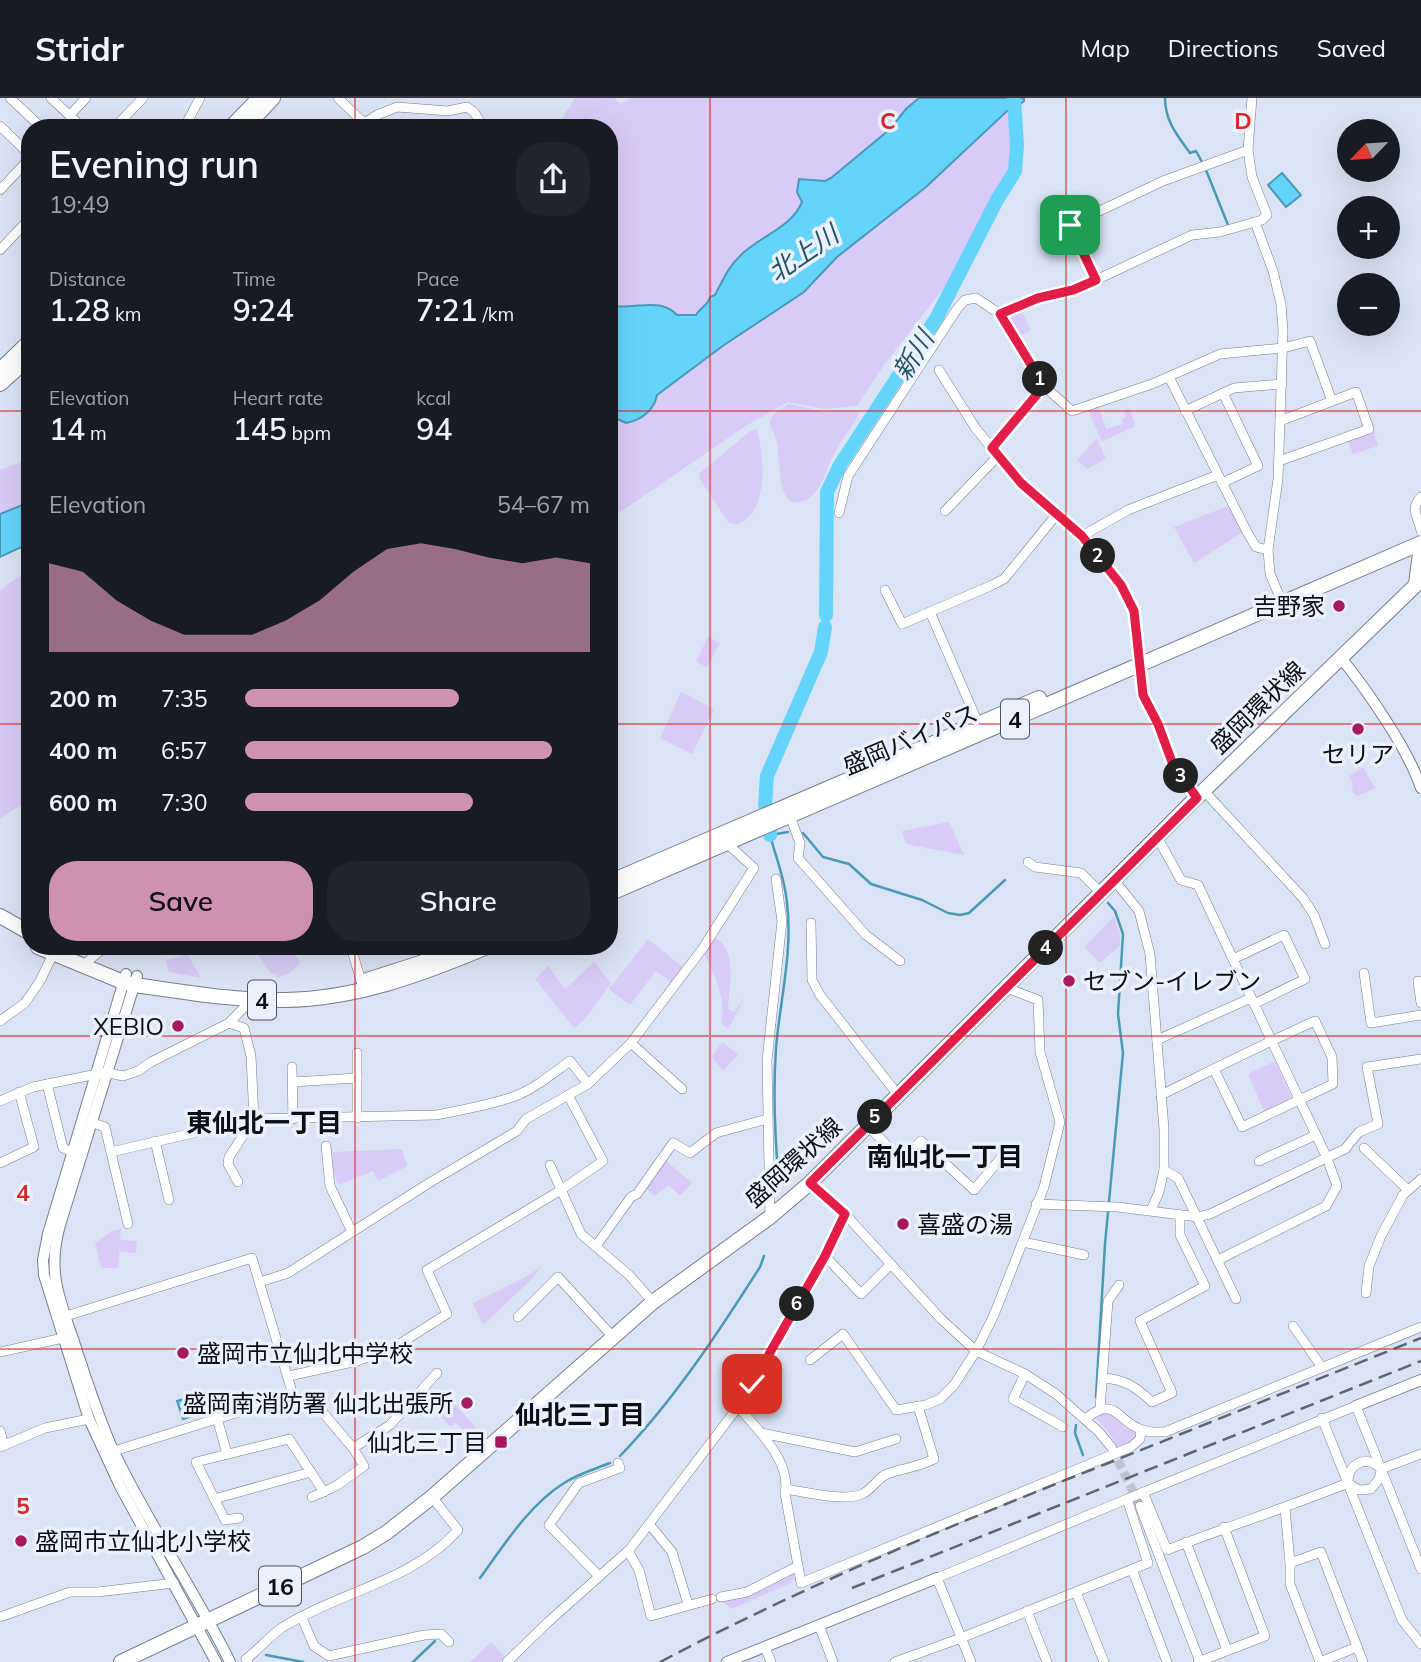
<!DOCTYPE html>
<html lang="en">
<head>
<meta charset="utf-8">
<style>
  :root { --surface:#171b24; --page:#20242c; --text:#f1f3f6; --muted:#9ea1a6; --line:#363941; --accent:#cf91b2 }
  body { margin:0; font-family:Mulish,"Noto Sans JP",sans-serif; background:var(--page); color:var(--text); height:100vh; display:flex; flex-direction:column; font-size:26px; white-space:nowrap }
  * { box-sizing:border-box; margin:0 }
  p { font-size:23px; color:var(--muted) }
  .icon { flex:none; width:38px; height:38px; fill:none; stroke:currentColor; stroke-width:2; stroke-linecap:round; stroke-linejoin:round }
  .map { position:relative; flex:1; overflow:hidden }
  .drawer { position:absolute; left:21px; top:21px; width:597px; height:836px; display:flex; flex-direction:column; background:var(--surface); border-radius:28px; box-shadow:0 7px 28px #0002 }
  .drawer>* { flex:none }
  .needle { width:46px; rotate:245deg }
  .tools { position:absolute; left:1337px; top:21px; display:grid; gap:14px }
  .tools a { display:grid; place-items:center; width:63px; height:63px; border-radius:50%; background:var(--surface); box-shadow:0 7px 28px #0002; font-size:35px }
  .pin { position:absolute; display:grid; place-items:center; width:60px; height:60px; color:#fff; margin:-30px; border-radius:14px; box-shadow:0 4px 10px #0006 }
  .km { position:absolute; width:35px; height:35px; margin:-18px; border-radius:50%; background:#222; color:#fff; font-size:19px; line-height:35px; text-align:center }
  .round { display:grid; place-items:center; flex:none; width:74px; height:74px; border-radius:28px; background:var(--page) }
  .headline { display:flex; align-items:center; justify-content:space-between; height:119px; padding:0 28px }
  h1 { font-size:38px; font-weight:600; line-height:52px }
  .figures { display:grid; grid-template-columns:repeat(3,1fr); gap:10px; height:119px; padding:7px 28px }
  .figures div { display:grid; align-content:center }
  .figures b { font-size:30px; font-weight:600 }
  .figures small { font-size:19px; font-weight:400 }
  .figures p { font-size:19px }
  .chart { height:196px; padding:14px 28px }
  .chart p { display:flex; justify-content:space-between }
  .chart svg { width:100%; height:126px; margin-top:7px; fill:var(--accent); opacity:.7 }
  .primary-button { display:flex; gap:14px; margin-top:auto; padding:14px 28px }
  .primary-button a { flex:1; height:80px; border-radius:28px; background:var(--accent); color:#111; font-size:28px; font-weight:600; line-height:80px; text-align:center }
  .primary-button a+a { background:var(--page); color:var(--text) }
  ul { padding:0 28px; list-style:none; font-size:23px }
  li { display:grid; grid-template-columns:112px 84px 1fr; align-items:center; height:52px }
  li i { height:18px; border-radius:9px; background:var(--accent) }
  header { display:flex; align-items:center; gap:42px; box-sizing:border-box; height:98px; padding:0 35px; background:var(--surface); border-bottom:2px solid var(--line) }
  header strong { font-size:33px }
  nav { display:flex; gap:38px; margin-inline-start:auto; font-size:24px }
  .map>svg:first-child { display:block }
</style>
</head>
<body>
<header>
<strong>Stridr</strong>
<nav><a>Map</a><a>Directions</a><a>Saved</a></nav>
</header>
<div class="map">
<svg width="1421" height="1564" viewBox="0 0 1421 1564">
  <rect width="100%" height="100%" fill="#dbe4f5"/>
  <g fill="#d9cbf7">
    <polygon points="575,0 615,0 620,6 631,0 919,0 906,11 889,32 831,80 825,83 799,82 797,94 802,104 799,112 725,178 715,197 700,211 696,217 677,217 643,206 633,208 609,208 609,30 556,30"/>
    <path d="M1007 13 1011 14 1009 69 949 183 884 267 857 308 825 311 788 304 744 329 609 422V321L615 320C632 330 653 315 657 297L724 247 804 194 837 159 926 89Z"/>
    <polygon points="1020,211 1031,232 1019,239 1007,219 1008,216"/>
    <path d="M789 306 826 314 859 313V317C850 331 840 344 833 358 826 371 822 392 809 400 774 421 781 358 777 344 776 337 770 331 770 324 771 314 782 311 789 306Z"/>
    <polygon points="1098,307 1106,331 1123,326 1122,322 1126,320 1123,312 1130,310 1135,328 1102,344 1087,310"/>
    <path d="M757 331C764 359 770 414 736 427L728 424 699 380 700 375 750 333Z"/>
    <polygon points="1374,334 1378,348 1353,356 1348,343"/>
    <polygon points="1097,340 1106,361 1087,371 1077,362"/>
    <polygon points="30,361 30,404 0,416 0,372"/>
    <polygon points="1228,408 1243,434 1194,465 1174,429"/>
    <polygon points="30,471 30,701 0,721 0,492"/>
    <polygon points="708,539 720,545 707,570 696,563"/>
    <polygon points="681,594 714,611 692,656 660,640"/>
    <polygon points="1363,669 1375,690 1358,698 1354,696 1351,690 1353,686 1349,678"/>
    <polygon points="949,724 964,757 906,746 902,733"/>
    <polygon points="1114,818 1120,837 1120,848 1100,865 1085,849"/>
    <path d="M715 839C738 853 729 888 728 911L734 914 744 901 728 931 721 925C727 900 714 878 704 855Z"/>
    <polygon points="648,841 684,870 672,885 656,873 630,907 609,891"/>
    <polygon points="253,849 289,849 301,864 291,874 278,880 275,875 272,877"/>
    <polygon points="188,857 201,880 169,874 166,862"/>
    <polygon points="594,864 611,885 584,922 574,930 535,881 548,868 565,891"/>
    <polygon points="722,944 738,956 723,973 712,959"/>
    <polygon points="1275,963 1291,999 1290,1002 1264,1013 1248,976"/>
    <polygon points="402,1051 407,1068 378,1083 373,1073 338,1087 333,1071 333,1054"/>
    <polygon points="665,1062 692,1085 680,1098 669,1087 654,1098 645,1089"/>
    <polygon points="121,1131 120,1142 137,1143 136,1155 120,1154 120,1149 118,1170 101,1170 95,1145 112,1133"/>
    <polygon points="542,1168 532,1181 483,1227 473,1205 524,1180"/>
    <polygon points="451,1302 484,1338 475,1346 456,1324 451,1329 438,1316"/>
    <polygon points="1104,1315 1111,1315 1135,1333 1135,1340 1128,1347 1119,1351 1110,1336 1096,1320"/>
    <polygon points="794,1475 793,1484 732,1511 721,1503 748,1498"/>
    <polygon points="491,1544 505,1559 499,1564 470,1564"/>
  </g>
  <g fill="#65d4fc" stroke="#4a99b6" stroke-width="2">
    <path d="M919 0H1024V3L1011 14 1007 13 926 89 837 159 804 194 724 247 657 297C654 312 642 322 626 325L615 320 609 321V208C617 208 625 209 633 208 650 207 664 204 677 217H696C700 209 708 208 710 199L715 197C722 184 728 169 739 159 757 139 791 131 802 104L797 94 799 81 825 83 831 80 889 32 906 11Z"/>
    <polygon points="1282,75 1301,97 1286,109 1268,87"/>
    <polygon points="30,404 30,445 0,459 0,416"/>
    <polygon points="205,1295 210,1313 183,1321 177,1303"/>
  </g>
  <g fill="none" stroke-linecap="round" stroke-linejoin="round">
    <g stroke="#4a99b6" stroke-width="2.5">
      <path d="M1165 0C1165 23 1177 37 1190 55L1196 53 1202 64"/>
      <polyline points="1206,72 1228,127"/>
      <polyline points="803,735 823,759 849,766 871,786 922,802 948,815 960,817 969,815 1005,782"/>
      <path d="M779 1085C775 1042 773 993 776 950 780 902 793 854 787 805 785 781 776 760 770 737L788 734"/>
      <polyline points="1096,1299 1105,1146 1123,955 1118,916 1123,836 1115,813 1108,805"/>
      <polyline points="1076,1327 1075,1335 1083,1357"/>
      <path d="M620 1358C674 1302 718 1235 760 1169L764 1158"/>
      <path d="M480 1480C504 1447 529 1407 564 1385 578 1376 595 1371 610 1365"/>
      <polyline points="266,1557 303,1564"/>
      <polyline points="413,1564 435,1543"/>
    </g>
    <g stroke="#65d4fc" stroke-width="14">
      <polyline points="826,517 827,394 840,367 937,219 997,102 1015,73 1017,48 1014,0"/>
      <polyline points="765,707 767,678 821,554 825,529"/>
      <polyline points="770,735 770,737"/>
    </g>
    <polyline stroke="#bcc4d3" stroke-width="9" stroke-dasharray="9 4.5" stroke-linecap="butt" points="1112,1350 1140,1408"/>
    <g stroke="#757e8d" stroke-width="10">
      <g id="minor">
        <polyline points="10,0 42,30"/>
        <polyline points="51,0 83,30"/>
        <polyline points="338,0 364,25"/>
        <polyline points="70,17 86,0"/>
        <polyline points="0,28 30,57"/>
        <polyline points="114,30 143,0"/>
        <polyline points="184,30 200,0"/>
        <polyline points="367,30 364,25 377,17 397,9 448,13 467,9 474,14 484,30"/>
        <polyline points="0,92 30,60"/>
        <polyline points="1255,124 1273,173 1281,206 1283,232 1278,381 1268,452 1270,476 1279,497"/>
        <polyline points="0,152 30,120"/>
        <polyline points="1096,182 1192,137 1220,134 1262,122 1267,117 1252,79 1248,52"/>
        <polyline points="939,272 976,331 1021,385 1082,438 1121,487 1134,513 1143,597 1158,626 1172,664 1197,700"/>
        <polyline points="1169,279 1247,434 1256,449 1268,452"/>
        <polyline points="1044,288 1072,313 1152,286 1220,256 1283,250 1310,243 1332,303"/>
        <polyline points="1185,313 1234,290 1282,286"/>
        <polyline points="992,350 1044,288 1000,216 1038,200 1073,192 1096,182 1070,127 1163,83 1248,52 1252,0"/>
        <polyline points="1279,363 1369,331 1356,294 1280,323"/>
        <polyline points="1222,385 1258,368 1223,295"/>
        <path d="M1421 399C1409 411 1419 420 1421 433"/>
        <polyline points="945,413 998,358"/>
        <polyline points="839,415 848,378 957,211 965,202 976,200 1000,216"/>
        <polyline points="1082,438 1128,412 1218,377"/>
        <polyline points="885,492 902,526 990,488 1004,481 1057,416"/>
        <polyline points="930,514 978,625"/>
        <polyline points="1204,693 1303,800 1314,817 1325,846"/>
        <polyline points="790,718 800,745 798,760 866,837 900,863"/>
        <polyline points="1157,739 1181,782 1198,787 1327,1060 1337,1088 1326,1108 1218,1162"/>
        <polyline points="1028,764 1035,769 1081,775 1101,795"/>
        <polyline points="1114,782 1139,813 1150,856 1164,1031 1164,1072 1159,1094 1151,1112"/>
        <polyline points="811,825 812,882 820,897 898,997"/>
        <polyline points="351,849 363,890"/>
        <polyline points="1233,861 1284,837 1305,881 1254,906"/>
        <polyline points="89,862 105,849"/>
        <polyline points="1364,875 1371,925 1421,917"/>
        <polyline points="1418,883 1421,905"/>
        <polyline points="0,923 25,905 40,883 53,856"/>
        <polyline points="229,925 244,930 251,958 254,1021 229,1059 228,1066 238,1084"/>
        <polyline points="1157,942 1251,900"/>
        <polyline points="631,945 682,991"/>
        <polyline points="357,955 357,1020"/>
        <polyline points="292,969 293,1021"/>
        <polyline points="293,984 357,980"/>
        <polyline points="47,986 63,1050 72,1054"/>
        <path d="M1161 997C1212 972 1263 946 1315 923L1332 959 1333 986 1242 1029 1214 971"/>
        <polyline points="0,1003 33,989 97,976 109,975 123,978 138,973 151,964 229,925 251,902"/>
        <polyline points="93,1025 105,1029 128,1126"/>
        <polyline points="867,1027 901,1062 921,1043 974,1092 1000,1061"/>
        <polyline points="155,1043 169,1102"/>
        <polyline points="326,1048 330,1088 352,1134"/>
        <polyline points="1364,1050 1408,1092"/>
        <path d="M111 1054 254 1021 436 1017C462 1012 490 1007 515 998 536 990 553 975 570 963L588 986"/>
        <polyline points="1259,1063 1316,1037"/>
        <polyline points="0,1065 34,1049 19,994"/>
        <polyline points="550,1067 581,1136 629,1177 653,1204"/>
        <polyline points="1164,1072 1178,1080 1236,1201"/>
        <polyline points="810,1085 845,1116 941,1221 976,1253 1025,1276 1056,1296 1099,1334 1112,1350"/>
        <polyline points="1036,1106 1117,1109 1198,1119 1210,1116 1345,1051 1359,1034 1378,1026 1367,969 1421,961"/>
        <polyline points="770,1119 767,962 782,823 776,781"/>
        <polyline points="1023,1144 1084,1157"/>
        <polyline points="596,1148 631,1099 637,1096 673,1045 690,1055 716,1035 767,1021"/>
        <polyline points="825,1158 861,1196 890,1167"/>
        <polyline points="260,1184 288,1175 429,1085 517,1033 526,1021 588,986 631,945 703,850 754,770 731,749 728,744"/>
        <polyline points="1366,1195 1369,1168 1381,1138 1403,1097 1421,1081"/>
        <polyline points="66,1218 252,1160 293,1297"/>
        <polyline points="518,1219 558,1179 613,1239"/>
        <polyline points="1293,1228 1319,1265"/>
        <polyline points="0,1254 63,1240"/>
        <polyline points="810,1262 843,1236 896,1312 926,1307 940,1301 954,1287 976,1253 994,1217 1044,1089 1060,1024 1040,954 1038,902 1007,890"/>
        <polyline points="1025,1276 1013,1301 1063,1329"/>
        <polyline points="289,1278 357,1263 393,1250 447,1216 427,1172 561,1092 603,1063 568,997"/>
        <path d="M1103 1280C1125 1281 1137 1290 1152 1304L1172 1295 1140 1223 1205 1188 1180 1137V1117"/>
        <path d="M738 1309C757 1330 792 1365 785 1395L801 1485 1131 1349 1140 1341 1141 1332"/>
        <polyline points="1100,1311 1108,1203 1119,1187"/>
        <polyline points="217,1320 227,1356"/>
        <polyline points="1322,1320 1402,1522 1421,1546"/>
        <path d="M1085 1321C1117 1296 1116 1324 1143 1332 1150 1335 1157 1334 1165 1334L1421 1229"/>
        <polyline points="0,1333 4,1347"/>
        <polyline points="761,1335 855,1354 896,1341"/>
        <polyline points="0,1349 45,1330 89,1321"/>
        <polyline points="114,1353 293,1297 319,1310 353,1350 390,1327 437,1275"/>
        <polyline points="1381,1371 1421,1356"/>
        <path d="M1348 1383C1349 1366 1365 1357 1379 1369"/>
        <polyline points="1349,1386 1359,1392 1371,1391 1379,1381 1381,1373"/>
        <path d="M786 1391C806 1394 843 1404 862 1396 872 1392 877 1380 887 1376 903 1370 919 1369 934 1361L918 1308"/>
        <path d="M1143 1394 1167 1452C1227 1429 1288 1409 1348 1385"/>
        <polyline points="312,1399 336,1388 364,1368 353,1350"/>
        <polyline points="214,1401 311,1374"/>
        <polyline points="1127,1401 1356,1308 1421,1471"/>
        <polyline points="1140,1408 1200,1564"/>
        <polyline points="1285,1410 1290,1465"/>
        <polyline points="239,1420 225,1422 196,1364 289,1341 324,1394"/>
        <polyline points="649,1426 672,1454 688,1506"/>
        <polyline points="1186,1444 1227,1552"/>
        <polyline points="628,1453 639,1472 651,1518 712,1501"/>
        <polyline points="1132,1471 1167,1564"/>
        <polyline points="599,1478 549,1427 579,1385 620,1370 618,1365"/>
        <polyline points="1076,1494 1104,1564"/>
        <polyline points="721,1499 747,1494 798,1468"/>
        <polyline points="1027,1513 1047,1564"/>
        <polyline points="0,1519 70,1494 98,1494 174,1485"/>
        <polyline points="302,1520 314,1548 329,1558 424,1537 441,1536 449,1544"/>
        <polyline points="819,1527 833,1564"/>
        <polyline points="765,1549 771,1564"/>
        <polyline points="1357,1549 1320,1564 1290,1486 1290,1465 1321,1454 1363,1564"/>
        <path d="M248 1564 246 1561C259 1551 270 1538 283 1529 339 1494 413 1483 458 1432L432 1399"/>
        <polyline points="507,1564 547,1525 630,1451 738,1309 825,1158 845,1116"/>
        <polyline points="895,1564 961,1540 1148,1465 1127,1401 937,1480 971,1564"/>
        <polyline points="1198,1564 1265,1538 1224,1429"/>
      </g>
    </g>
    <g stroke="#757e8d" stroke-width="12">
      <g id="tertiary">
        <path d="M1341 560C1367 592 1408 651 1421 690"/>
        <polyline points="126,876 48,1136 43,1162 44,1177 89,1321 120,1388 216,1564"/>
        <path d="M137 878 60 1127C46 1176 61 1204 76 1250 87 1284 98 1317 112 1350 147 1424 194 1491 230 1564"/>
        <polyline points="1356,1308 1421,1282"/>
        <polyline points="727,1564 937,1480"/>
      </g>
    </g>
    <g stroke="#757e8d" stroke-width="16">
      <g id="primary">
        <polyline points="1416,486 1421,448"/>
        <polyline points="121,1564 363,1449 386,1435 432,1399 653,1204 770,1119 810,1085 1193,703 1421,482"/>
      </g>
    </g>
    <g stroke="#757e8d" stroke-width="16">
      <g id="trunk">
        <polyline points="230,30 259,0"/>
        <polyline points="245,30 273,0"/>
        <polyline points="0,272 30,243"/>
        <polyline points="0,286 30,259"/>
        <polyline points="609,784 1039,600"/>
        <polyline points="609,796 1421,445"/>
        <polyline points="0,818 30,835"/>
        <path d="M38 849 123 884 135 887C185 894 235 903 285 902 356 901 423 876 487 849"/>
        <polyline points="367,882 420,865 459,849"/>
      </g>
    </g>
    <use href="#minor" stroke="#fff" stroke-width="9"/>
    <use href="#tertiary" stroke="#fff" stroke-width="10"/>
    <use href="#primary" stroke="#fff" stroke-width="14"/>
    <use href="#trunk" stroke="#fff" stroke-width="14"/>
    <g stroke="#5f656f" stroke-width="2.5" stroke-dasharray="14 7" stroke-linecap="butt">
      <polyline points="852,1490 1421,1263"/>
      <path d="M660 1564C804 1488 954 1426 1106 1366 1211 1324 1316 1282 1421 1240"/>
    </g>
  </g>
  <g fill="none" stroke-linecap="round" stroke-linejoin="round">
    <g stroke="#fff" stroke-width="14">
      <polyline id="route" points="752,1286 825,1158 845,1116 810,1085 1197,700 1172,664 1158,626 1143,597 1134,513 1121,487 1082,438 1021,385 992,350 1044,288 1000,216 1038,200 1073,192 1096,182 1070,127"/>
    </g>
    <use href="#route" stroke="#e11d48" stroke-width="9"/>
  </g>
  <path fill="none" stroke="#d62828" stroke-width="2" stroke-opacity="0.55" d="M355 0V30M710 0V1564M1066 0V1564M0 313H30M609 313H1421M0 626H30M609 626H1421M355 849V1564M0 938H1421M0 1251H1421"/>
  <g fill="#a5195f" stroke="#ebf1fc" stroke-width="2.5">
    <circle cx="1339" cy="508" r="7"/>
    <circle cx="1358" cy="631" r="7"/>
    <circle cx="1069" cy="883" r="7"/>
    <circle cx="178" cy="928" r="7"/>
    <circle cx="903" cy="1126" r="7"/>
    <circle cx="183" cy="1255" r="7"/>
    <circle cx="467" cy="1305" r="7"/>
    <rect x="494" y="1337" width="14" height="14" rx="3.5"/>
    <circle cx="21" cy="1443" r="7"/>
  </g>
  <g text-anchor="middle" dominant-baseline="central" stroke-width="7" stroke-linejoin="round" paint-order="stroke">
    <g fill="#ebf1fc" stroke="#4f535a" stroke-width="2">
      <rect x="1001" y="601.5" width="28" height="39" rx="5"/>
      <rect x="248" y="882.5" width="28" height="39" rx="5"/>
      <rect x="259" y="1468.5" width="42" height="39" rx="5"/>
    </g>
    <g font-size="23" font-weight="bold" fill="#0c0f14">
      <text x="1015" y="621">4</text>
      <text x="262" y="902">4</text>
      <text x="280" y="1488">16</text>
    </g>
    <g font-size="24" fill="#0c0f14" stroke="#ebf1fc" text-anchor="end">
      <text x="1325" y="508">吉野家</text>
      <text x="1358" y="656" text-anchor="middle">セリア</text>
      <text x="1083" y="883" text-anchor="start">セブン-イレブン</text>
      <text x="164" y="928">XEBIO</text>
      <text x="917" y="1126" text-anchor="start">喜盛の湯</text>
      <text x="197" y="1255" text-anchor="start">盛岡市立仙北中学校</text>
      <text x="453" y="1305">盛岡南消防署 仙北出張所</text>
      <text x="487" y="1344">仙北三丁目</text>
      <text x="35" y="1443" text-anchor="start">盛岡市立仙北小学校</text>
    </g>
    <g font-size="24" fill="#0c0f14" stroke="#ebf1fc">
      <text transform="translate(1257 609) rotate(-44)">盛岡環状線</text>
      <text transform="translate(910 641) rotate(-23)">盛岡バイパス</text>
      <text transform="translate(793 1064) rotate(-42)">盛岡環状線</text>
    </g>
    <g font-size="26" font-style="italic" fill="#255565" stroke="#ebf1fc">
      <text transform="translate(803 155) rotate(-34)">北上川</text>
      <text transform="translate(913 257) rotate(-58)">新川</text>
    </g>
    <g font-size="26" font-weight="bold" fill="#0c0f14" stroke="#ebf1fc">
      <text x="264" y="1024">東仙北一丁目</text>
      <text x="945" y="1058">南仙北一丁目</text>
      <text x="580" y="1316">仙北三丁目</text>
    </g>
  </g>
  <g font-size="23" text-anchor="middle" font-weight="bold" fill="#d62828" stroke="#ebf1fc" stroke-width="7" stroke-linejoin="round" paint-order="stroke">
    <text x="888" y="31">C</text>
    <text x="1243" y="31">D</text>
    <text x="23" y="1103">4</text>
    <text x="23" y="1416">5</text>
  </g>
</svg>
<div class="tools">
<a><svg class="needle" viewBox="-14 -14 28 28"><path d="M0-13l5 13h-10z" fill="#e53935"/><path d="M0 13l5-13h-10z" fill="#9ea1a6"/></svg></a>
<a>+</a>
<a>−</a>
</div>
<div class="pin" style="left:1070px;top:127px;background:#1e9e55"><svg class="icon" aria-label="arrive" viewBox="0 0 24 24"><path d="M6 21V4h12l-3 4 3 4H6"/></svg></div>
<div class="pin" style="left:752px;top:1286px;background:#d93025"><svg class="icon" aria-label="check" viewBox="0 0 24 24"><path d="M5 12l5 5 9-10"/></svg></div>
<b class="km" style="left:1040px;top:281px">1</b>
<b class="km" style="left:1098px;top:458px">2</b>
<b class="km" style="left:1181px;top:678px">3</b>
<b class="km" style="left:1046px;top:850px">4</b>
<b class="km" style="left:875px;top:1019px">5</b>
<b class="km" style="left:797px;top:1206px">6</b>
<section class="drawer">
<div class="headline"><div><h1>Evening run</h1><p>19:49</p></div><a class="round"><svg class="icon" aria-label="share" viewBox="0 0 24 24"><path d="M12 15V3M7 8l5-5 5 5M5 13v7h14v-7"/></svg></a></div>
<div class="figures">
<div><p>Distance</p><b>1.28<small> km</small></b></div>
<div><p>Time</p><b>9:24</b></div>
<div><p>Pace</p><b>7:21<small> /km</small></b></div>
</div>
<div class="figures">
<div><p>Elevation</p><b>14<small> m</small></b></div>
<div><p>Heart rate</p><b>145<small> bpm</small></b></div>
<div><p>kcal</p><b>94</b></div>
</div>
<div class="chart"><p><span>Elevation</span>54–67 m</p>
<svg viewBox="0 0 160 44" preserveAspectRatio="none"><path d="M0 44V13L10 16L20 26L30 33L40 38L50 38L60 38L70 33L80 26L90 16L100 8L110 6L120 8L130 11L140 13L150 11L160 13V44z"/></svg>
</div>
<ul>
<li><b>200 m</b>7:35<i style="width:62%"></i></li>
<li><b>400 m</b>6:57<i style="width:89%"></i></li>
<li><b>600 m</b>7:30<i style="width:66%"></i></li>
</ul>
<div class="primary-button"><a>Save</a><a>Share</a></div>
</section>
</div>
</body>
</html>
